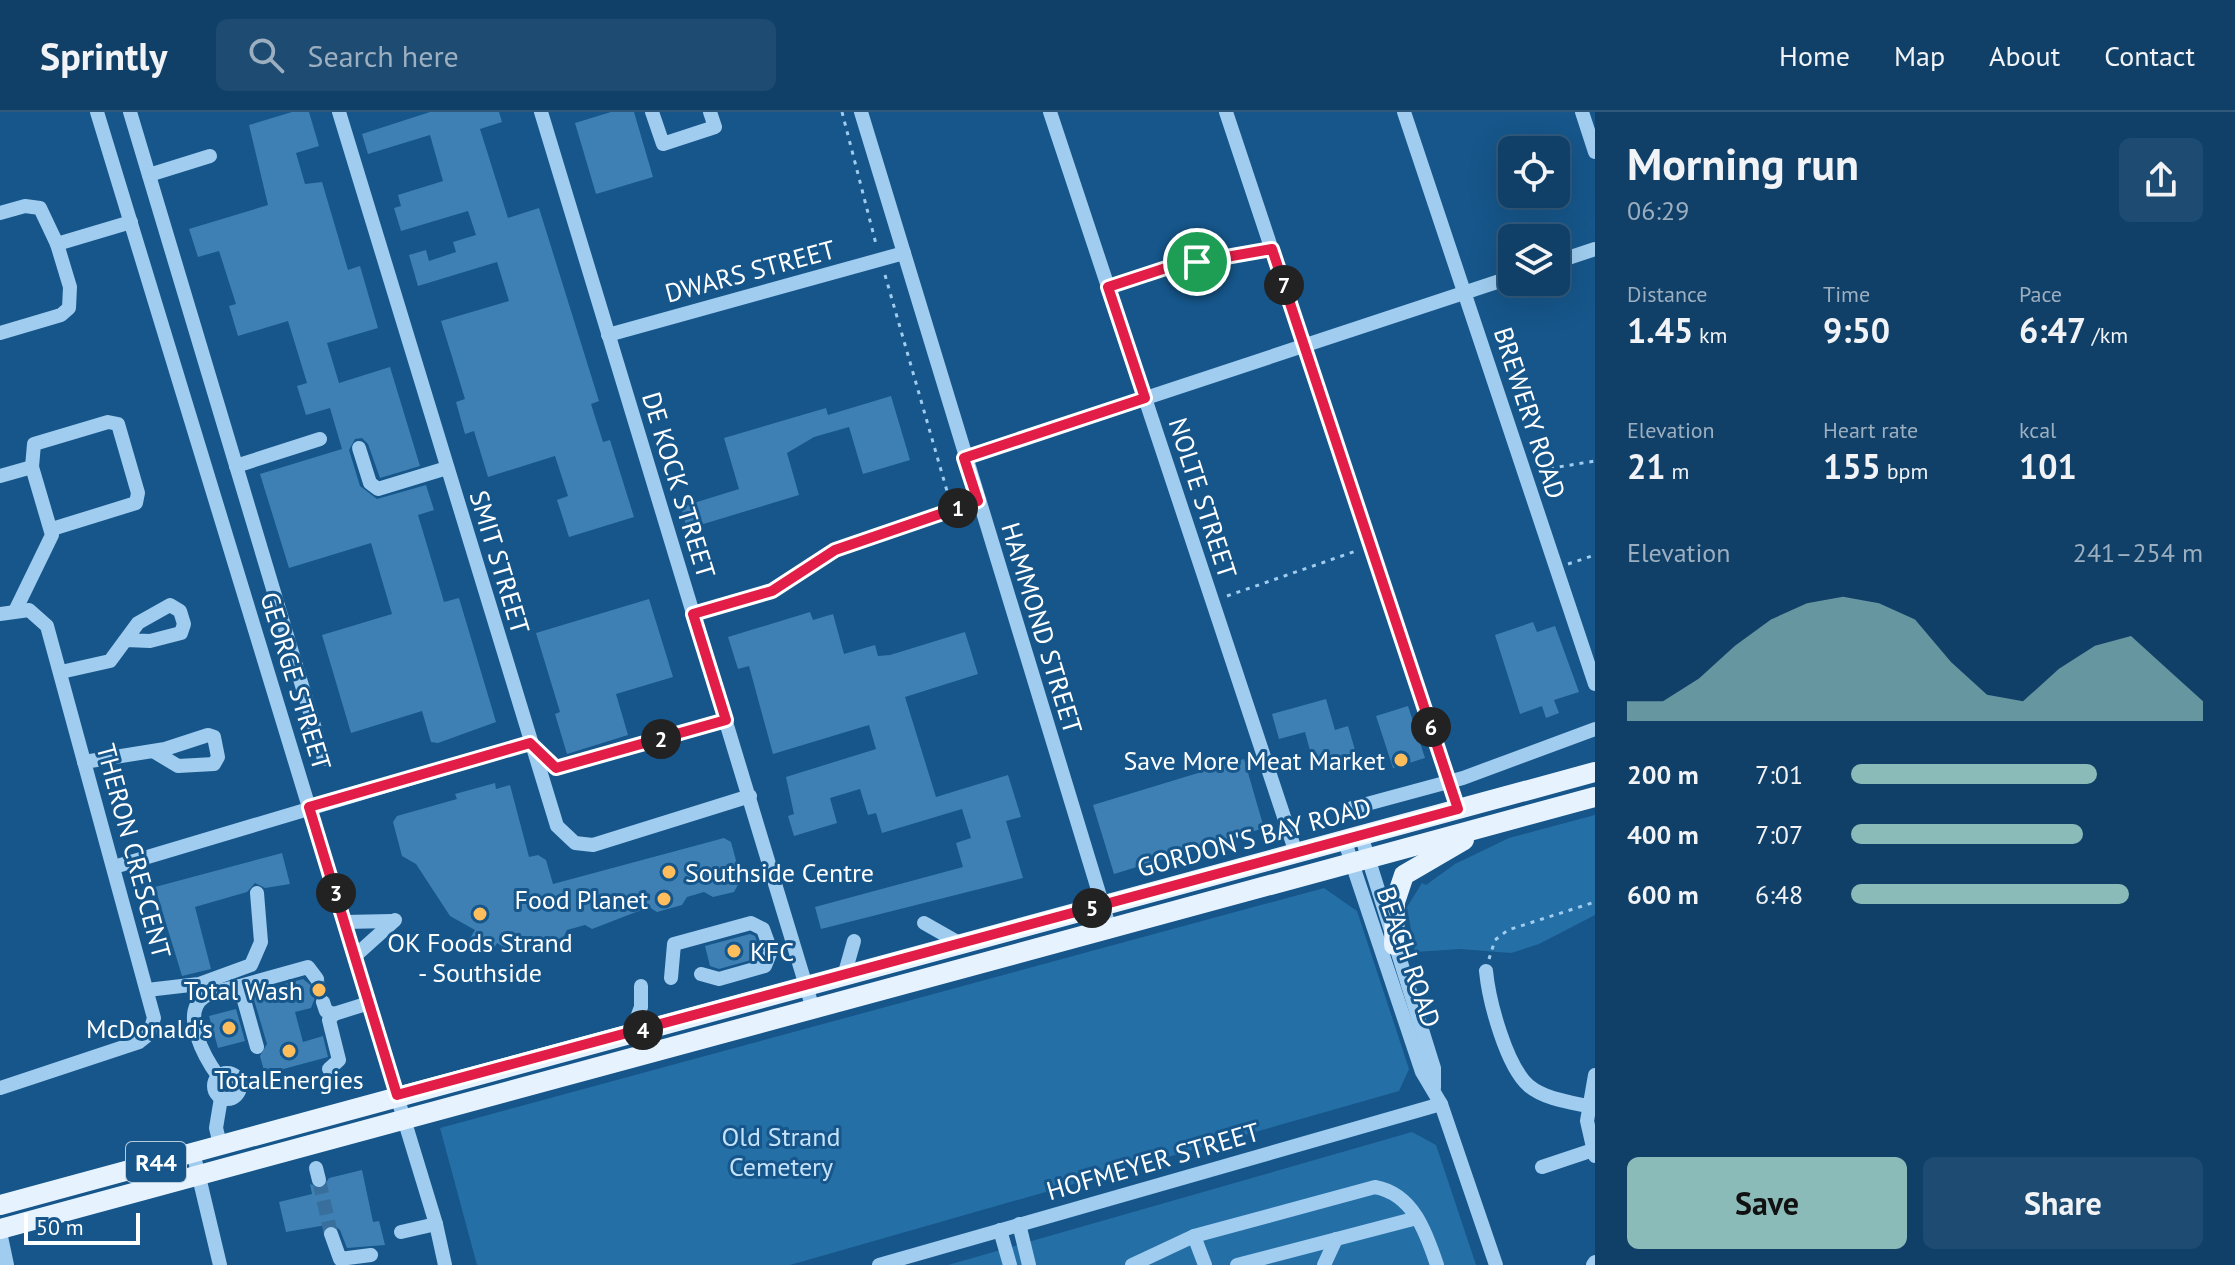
<!DOCTYPE html>
<html lang="en">
<head>
<meta charset="utf-8">
<style>
  :root { --surface:#104068; --page:#1e4b71; --text:#f1f3f6; --muted:#9cafc0; --line:#30597c; --accent:#8bbbb9 }
  body { margin:0; font-family:"PT Sans",sans-serif; background:var(--page); color:var(--text); height:100vh; display:flex; flex-direction:column; font-size:30px; white-space:nowrap }
  * { box-sizing:border-box; margin:0 }
  p { font-size:26px; color:var(--muted) }
  .icon { flex:none; width:44px; height:44px; fill:none; stroke:currentColor; stroke-width:2; stroke-linecap:round; stroke-linejoin:round }
  .map { position:relative; flex:1; overflow:hidden }
  .details { display:flex; flex-direction:column; background:var(--surface); width:640px }
  .details>* { flex:none }
  .tools { position:absolute; left:1498px; top:24px; display:grid; gap:16px }
  .tools a { display:grid; place-items:center; width:72px; height:72px; border-radius:12px; background:var(--surface); box-shadow:0 8px 32px #0002,0 0 0 2px var(--line); font-size:40px }
  .scale { position:absolute; left:24px; bottom:20px; width:116px; box-sizing:border-box; padding-left:8px; border:4px solid #fff; border-top:0; font-size:22px; line-height:28px; white-space:nowrap; color:#fff; -webkit-text-stroke:6px #16568a; paint-order:stroke }
  .pin { position:absolute; display:grid; place-items:center; width:68px; height:68px; color:#fff; margin:-34px; border:4px solid #fff; border-radius:50%; box-shadow:0 2px 8px #0007 }
  .km { position:absolute; width:40px; height:40px; margin:-20px; border-radius:50%; background:#222; color:#fff; font-size:22px; line-height:40px; text-align:center }
  .round { display:grid; place-items:center; flex:none; width:84px; height:84px; border-radius:12px; background:var(--page) }
  .summary { display:flex; align-items:center; justify-content:space-between; height:136px; padding:0 32px }
  h1 { font-size:44px; font-weight:600; line-height:60px }
  .figures { display:grid; grid-template-columns:repeat(3,1fr); gap:12px; height:136px; padding:8px 32px }
  .figures div { display:grid; align-content:center }
  .figures b { font-size:34px; font-weight:600 }
  .figures small { font-size:22px; font-weight:400 }
  .figures p { font-size:22px }
  .chart { height:224px; padding:16px 32px }
  .chart p { display:flex; justify-content:space-between }
  .chart svg { width:100%; height:144px; margin-top:8px; fill:var(--accent); opacity:.7 }
  .cta { display:flex; gap:16px; margin-top:auto; padding:16px 32px }
  .cta a { flex:1; height:92px; border-radius:12px; background:var(--accent); color:#111; font-size:32px; font-weight:600; line-height:92px; text-align:center }
  .cta a+a { background:var(--page); color:var(--text) }
  ul { padding:0 32px; list-style:none; font-size:26px }
  li { display:grid; grid-template-columns:128px 96px 1fr; align-items:center; height:60px }
  li i { height:20px; border-radius:10px; background:var(--accent) }
  header { display:flex; align-items:center; gap:48px; box-sizing:border-box; height:112px; padding:0 40px; background:var(--surface); border-bottom:2px solid var(--line) }
  header strong { font-size:38px }
  nav { display:flex; gap:44px; margin-inline-start:auto; font-size:28px }
  .search { width:560px; height:72px; background:var(--page); display:flex; align-items:center; gap:20px; box-sizing:border-box; padding:0 28px; border-radius:12px; color:var(--muted); font-size:30px }
  main { display:flex; flex:1; min-height:0 }
  .map>svg:first-child { display:block }
</style>
</head>
<body>
<header>
<strong>Sprintly</strong>
<div class="search"><svg class="icon" aria-label="search" viewBox="0 0 24 24"><circle cx="10" cy="10" r="6"/><path d="M15 15l6 6"/></svg>Search here</div>
<nav><a>Home</a><a>Map</a><a>About</a><a>Contact</a></nav>
</header>
<main>
<div class="map">
<svg width="1595" height="1153" viewBox="0 0 1595 1153">
  <rect width="100%" height="100%" fill="#16568a"/>
  <g fill="#256fa7">
    <polygon points="1595,703 1595,803 1539,832 1511,841 1460,837 1415,840 1407,795 1422,771 1426,773 1455,752 1509,726"/>
    <polygon points="1324,776 1357,799 1409,957 1399,979 790,1153 477,1153 440,1016"/>
    <polygon points="1412,1020 1436,1033 1476,1153 948,1153"/>
  </g>
  <g fill="#3e80b3">
    <polygon points="292,0 309,0 319,34 296,41 305,72 322,70 348,158 360,154 378,216 327,231 339,271 390,255 420,354 380,366 368,332 362,326 355,327 349,338 360,374 377,387 426,373 434,398 418,403 444,490 459,486 496,610 438,631 431,630 422,599 351,621 322,523 392,502 371,431 289,456 260,362 342,337 330,296 306,303 297,274 307,271 288,209 238,224 229,194 236,192 219,139 198,145 189,117 268,93 249,13"/>
    <polygon points="430,0 499,0 502,10 480,17 508,106 539,96 599,289 591,292 603,330 610,328 634,405 569,425 557,388 568,384 555,344 488,365 474,319 465,322 456,290 465,287 441,209 509,189 497,150 418,174 409,143 426,138 429,149 456,140 453,130 476,123 468,99 401,119 394,96 401,94 398,83 443,69 430,23 368,42 362,22"/>
    <polygon points="611,0 634,0 653,65 596,82 575,11"/>
    <polygon points="891,284 910,348 863,362 849,315 814,325 787,341 799,383 687,417 681,395 739,377 724,326 826,296 828,303"/>
    <polygon points="649,487 673,565 616,582 628,623 567,642 555,602 560,600 536,521"/>
    <polygon points="810,500 813,508 833,502 844,542 875,533 878,544 890,543 965,520 978,562 905,585 936,685 1008,663 1021,705 1006,709 1023,766 821,817 815,795 963,755 956,731 971,726 962,697 882,721 876,701 868,703 860,677 830,686 837,711 794,724 788,704 794,702 786,665 876,637 869,613 773,642 749,554 738,557 728,525"/>
    <polygon points="1533,510 1537,520 1555,514 1579,580 1554,588 1559,601 1546,606 1542,594 1520,602 1495,523"/>
    <polygon points="1326,587 1335,618 1348,614 1357,645 1315,657 1305,620 1279,627 1272,602"/>
    <polygon points="1408,594 1425,646 1393,656 1376,604"/>
    <polygon points="1244,647 1264,716 1114,762 1093,693"/>
    <polygon points="495,671 496,677 510,673 529,745 538,743 546,748 553,772 724,726 731,730 741,767 734,780 713,785 704,780 687,785 682,793 657,800 649,795 592,817 585,813 567,818 563,826 512,840 497,831 492,840 469,828 475,818 450,804 416,752 402,744 393,710 397,704 457,687 455,682"/>
    <polygon points="282,741 290,772 265,776 255,771 247,780 195,795 211,857 182,864 155,775"/>
    <polygon points="750,822 755,824 760,839 758,846 719,857 710,854 705,834"/>
    <polygon points="303,867 314,876 325,873 327,881 316,883 311,896 295,900 303,930 323,924 328,945 265,962 260,944 267,932 252,881"/>
    <polygon points="236,897 245,929 218,936 209,904"/>
    <polygon points="362,1058 373,1110 379,1109 385,1133 347,1136 340,1118 332,1112 286,1120 279,1090 312,1082 310,1072 322,1077 329,1066"/>
  </g>
  <g fill="none" stroke-linecap="round" stroke-linejoin="round">
    <g stroke="#396f9c" stroke-width="14" stroke-dasharray="14 7" stroke-linecap="butt">
      <polyline points="317,867 323,890"/>
      <polyline points="319,1068 331,1122"/>
    </g>
    <g stroke="#9fccef" stroke-width="3" stroke-dasharray="4 6" stroke-linecap="butt">
      <polyline points="842,0 876,132"/>
      <polyline points="885,163 949,386"/>
      <polyline points="1120,171 1169,155 1256,140"/>
      <polyline points="1540,358 1595,349"/>
      <polyline points="1568,452 1595,443"/>
      <polyline points="1227,484 1356,439"/>
      <polyline points="555,656 713,612"/>
      <polyline points="1489,847 1495,828 1508,818 1595,790"/>
    </g>
    <g stroke="#9fccef" stroke-width="14">
      <polyline points="97,0 436,1112 445,1153"/>
      <polyline points="130,0 324,647"/>
      <polyline points="339,0 557,714 575,731 593,733 750,684"/>
      <polyline points="541,0 813,897"/>
      <polyline points="652,0 663,32 715,15 710,0"/>
      <polyline points="861,0 1110,817"/>
      <polyline points="1050,0 1296,741"/>
      <polyline points="1226,0 1458,697"/>
      <polyline points="1404,0 1595,572"/>
      <polyline points="1582,0 1595,40"/>
      <polyline points="149,63 210,44"/>
      <polyline points="0,101 25,94 40,96 57,132 131,110"/>
      <polyline points="1556,150 1595,137"/>
      <polyline points="0,221 61,203 69,196 70,175 57,132"/>
      <polyline points="608,223 904,141"/>
      <polyline points="359,336 370,371 378,377 447,356"/>
      <polyline points="964,346 1512,165"/>
      <polyline points="236,354 320,327"/>
      <polyline points="0,364 32,355"/>
      <polyline points="16,497 52,423 32,355 34,332 108,310 118,312 138,381 136,391 52,417"/>
      <polyline points="0,502 29,498 47,514 154,906 149,922 139,930 0,976"/>
      <polyline points="693,502 772,479 835,438 978,389"/>
      <polyline points="61,560 110,549 138,511 170,493 180,499 184,512 181,521 150,529 126,528"/>
      <polyline points="84,650 165,637 208,623 214,625 218,645 214,652 178,654 153,639"/>
      <polyline points="1352,696 1463,666 1595,617"/>
      <polyline points="1361,723 1434,956 1434,976"/>
      <polyline points="1344,727 1422,960 1441,992 1496,1153"/>
      <polyline points="114,755 530,631"/>
      <polyline points="344,810 392,809"/>
      <polyline points="924,811 961,832"/>
      <polyline points="355,844 395,808"/>
      <path d="M1486 859C1489 889 1506 954 1529 974 1545 987 1569 990 1588 994"/>
      <polyline points="844,864 854,829"/>
      <polyline points="671,866 674,832 751,811 763,817 771,839 765,854 719,867 701,862"/>
      <polyline points="240,874 308,855 317,867"/>
      <polyline points="147,878 199,872 251,853 261,830 257,781"/>
      <polyline points="323,890 326,899 334,902"/>
      <polyline points="631,921 641,895 641,874"/>
      <polyline points="329,957 339,948 329,908 334,902 369,891"/>
      <circle cx="227" cy="974" r="13"/>
      <polyline points="1595,963 1587,1009 1595,1044"/>
      <path d="M218 964C205 946 180 902 204 885 214 878 229 877 240 874L257 935"/>
      <polyline points="220,1032 216,1016 221,986"/>
      <polyline points="193,1040 220,1153"/>
      <polyline points="1542,1055 1593,1038"/>
      <polyline points="316,1056 319,1068"/>
      <polyline points="1019,1112 1029,1153"/>
      <polyline points="1000,1118 1010,1153"/>
      <polyline points="0,1120 7,1153"/>
      <polyline points="401,1120 436,1112"/>
      <polyline points="331,1122 340,1147 371,1143"/>
      <polyline points="1194,1124 1205,1153"/>
      <polyline points="879,1153 1441,992"/>
      <path d="M1132 1153 1194 1124 1375 1075C1413 1082 1426 1120 1437 1153"/>
      <polyline points="1237,1153 1417,1106"/>
      <polyline points="1324,1153 1336,1127"/>
      <polyline points="1593,1153 1595,1150"/>
    </g>
    <g stroke="#e6f3ff" stroke-width="20">
      <polyline points="1394,833 1395,790 1404,763 1464,728"/>
      <polyline points="0,1093 1595,660"/>
      <polyline points="0,1117 1595,685"/>
    </g>
  </g>
  <g fill="none" stroke-linecap="round" stroke-linejoin="round">
    <g stroke="#fff" stroke-width="16">
      <polygon id="route" points="1272,137 1458,697 397,983 309,695 530,631 556,656 726,608 693,502 772,479 835,438 978,389 964,346 1145,286 1108,175 1169,155"/>
    </g>
    <use href="#route" stroke="#e11d48" stroke-width="10"/>
  </g>
  <g fill="#ffbd5c" stroke="#16568a" stroke-width="3">
    <circle cx="1401" cy="648" r="8"/>
    <circle cx="669" cy="760" r="8"/>
    <circle cx="664" cy="787" r="8"/>
    <circle cx="480" cy="802" r="8"/>
    <circle cx="734" cy="839" r="8"/>
    <circle cx="319" cy="878" r="8"/>
    <circle cx="229" cy="916" r="8"/>
    <circle cx="289" cy="939" r="8"/>
  </g>
  <g text-anchor="middle" dominant-baseline="central" stroke-width="6" stroke-linejoin="round" paint-order="stroke">
    <rect fill="#16568a" stroke="#b9ccdc" stroke-width="2" x="126" y="1030" width="60" height="40" rx="6"/>
    <g font-size="24" font-weight="bold" fill="#fff">
      <text x="156" y="1050">R44</text>
    </g>
    <g font-size="26" fill="#fff" stroke="#16568a">
      <text transform="translate(750 159) rotate(-15)">DWARS STREET</text>
      <text transform="translate(1530 301) rotate(72)">BREWERY ROAD</text>
      <text transform="translate(679 373) rotate(73)">DE KOCK STREET</text>
      <text transform="translate(1203 386) rotate(72)">NOLTE STREET</text>
      <text transform="translate(500 450) rotate(73)">SMIT STREET</text>
      <text transform="translate(1042 516) rotate(73)">HAMMOND STREET</text>
      <text transform="translate(296 569) rotate(73)">GEORGE STREET</text>
      <text transform="translate(1254 725) rotate(-15)">GORDON'S BAY ROAD</text>
      <text transform="translate(134 739) rotate(75)">THERON CRESCENT</text>
      <text transform="translate(1409 845) rotate(71)">BEACH ROAD</text>
      <text transform="translate(1153 1049) rotate(-16)">HOFMEYER STREET</text>
    </g>
    <g font-size="26" fill="#fff" stroke="#16568a" text-anchor="end">
      <text x="1385" y="648">Save More Meat Market</text>
      <text x="685" y="760" text-anchor="start">Southside Centre</text>
      <text x="648" y="787">Food Planet</text>
      <text x="480" y="830" text-anchor="middle">OK Foods Strand<tspan x="480" dy="30">- Southside</tspan></text>
      <text x="750" y="839" text-anchor="start">KFC</text>
      <text x="303" y="878">Total Wash</text>
      <text x="213" y="916">McDonald's</text>
      <text x="289" y="967" text-anchor="middle">TotalEnergies</text>
    </g>
    <g font-size="26" fill="#c5e3fb" stroke="#16568a">
      <text x="781" y="1024">Old Strand<tspan x="781" dy="30">Cemetery</tspan></text>
    </g>
  </g>
</svg>
<div class="tools">
<a><svg class="icon" aria-label="locate" viewBox="0 0 24 24"><circle cx="12" cy="12" r="6"/><path d="M12 2v4M12 18v4M2 12h4M18 12h4"/></svg></a>
<a><svg class="icon" aria-label="layers" viewBox="0 0 24 24"><path d="M12 4l9 5-9 5-9-5zM3 14l9 5 9-5"/></svg></a>
</div>
<div class="scale">50 m</div>
<div class="pin" style="left:1197px;top:150px;background:#1e9e55"><svg class="icon" aria-label="arrive" viewBox="0 0 24 24"><path d="M6 21V4h12l-3 4 3 4H6"/></svg></div>
<b class="km" style="left:958px;top:396px">1</b>
<b class="km" style="left:661px;top:627px">2</b>
<b class="km" style="left:336px;top:781px">3</b>
<b class="km" style="left:643px;top:918px">4</b>
<b class="km" style="left:1092px;top:796px">5</b>
<b class="km" style="left:1431px;top:615px">6</b>
<b class="km" style="left:1284px;top:173px">7</b>
</div>
<section class="details">
<div class="summary"><div><h1>Morning run</h1><p>06:29</p></div><a class="round"><svg class="icon" aria-label="share" viewBox="0 0 24 24"><path d="M12 15V3M7 8l5-5 5 5M5 13v7h14v-7"/></svg></a></div>
<div class="figures">
<div><p>Distance</p><b>1.45<small> km</small></b></div>
<div><p>Time</p><b>9:50</b></div>
<div><p>Pace</p><b>6:47<small> /km</small></b></div>
</div>
<div class="figures">
<div><p>Elevation</p><b>21<small> m</small></b></div>
<div><p>Heart rate</p><b>155<small> bpm</small></b></div>
<div><p>kcal</p><b>101</b></div>
</div>
<div class="chart"><p><span>Elevation</span>241–254 m</p>
<svg viewBox="0 0 160 44" preserveAspectRatio="none"><path d="M0 44V38L10 38L20 31L30 21L40 13L50 8L60 6L70 8L80 13L90 26L100 36L110 38L120 28L130 21L140 18L150 28L160 38V44z"/></svg>
</div>
<ul>
<li><b>200 m</b>7:01<i style="width:70%"></i></li>
<li><b>400 m</b>7:07<i style="width:66%"></i></li>
<li><b>600 m</b>6:48<i style="width:79%"></i></li>
</ul>
<div class="cta"><a>Save</a><a>Share</a></div>
</section>
</main>
</body>
</html>
